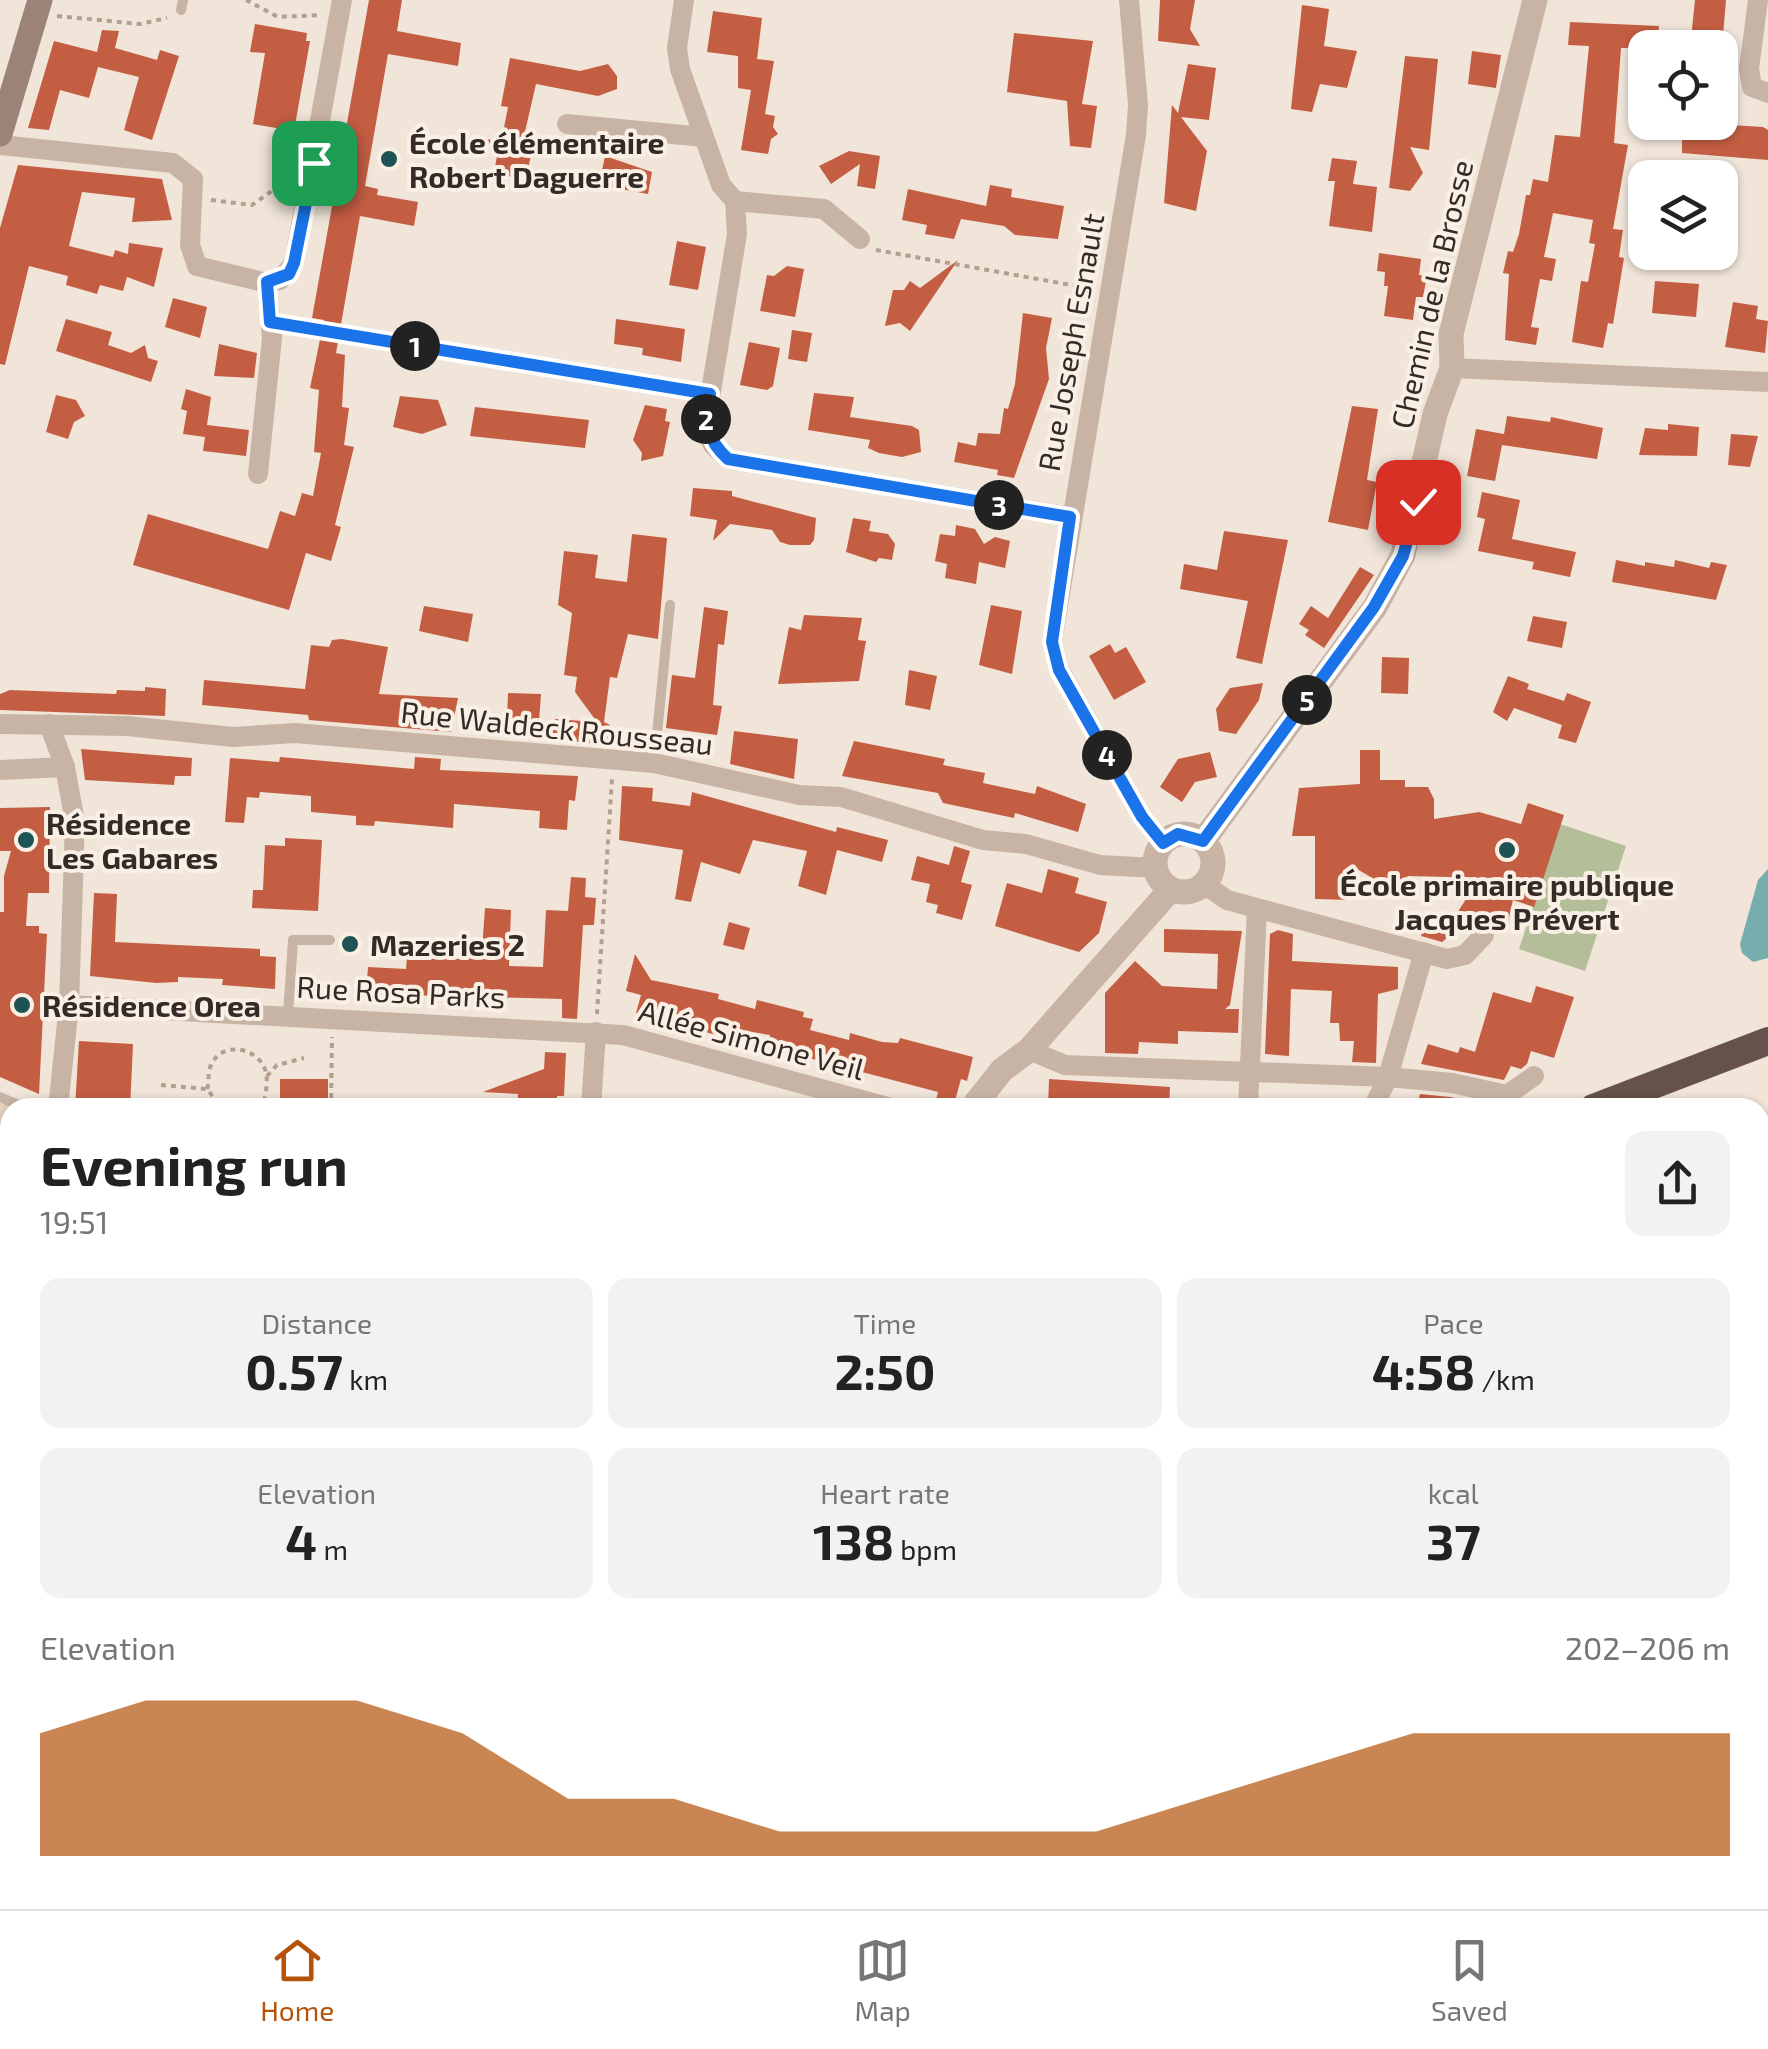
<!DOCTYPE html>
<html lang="en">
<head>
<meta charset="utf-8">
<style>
  :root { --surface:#fff; --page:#f2f2f2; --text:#222; --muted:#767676; --line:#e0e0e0; --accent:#b45309 }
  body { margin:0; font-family:"Exo 2",sans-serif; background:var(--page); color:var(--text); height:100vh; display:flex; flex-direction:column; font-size:38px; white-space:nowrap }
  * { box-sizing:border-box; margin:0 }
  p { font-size:32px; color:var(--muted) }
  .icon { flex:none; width:55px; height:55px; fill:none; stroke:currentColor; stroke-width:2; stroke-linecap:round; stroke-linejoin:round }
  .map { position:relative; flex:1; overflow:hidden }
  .sheet { position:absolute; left:0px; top:1098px; width:1770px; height:812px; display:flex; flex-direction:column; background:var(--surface); border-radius:30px 30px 0 0; box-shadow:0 2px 8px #0004 }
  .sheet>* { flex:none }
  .tools { position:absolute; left:1628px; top:30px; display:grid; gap:20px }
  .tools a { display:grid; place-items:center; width:110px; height:110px; border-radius:20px; background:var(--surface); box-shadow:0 2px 8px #0004; font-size:50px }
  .pin { position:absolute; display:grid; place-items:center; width:85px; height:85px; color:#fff; margin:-42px; border-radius:20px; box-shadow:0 5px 15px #0006 }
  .km { position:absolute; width:50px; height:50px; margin:-25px; border-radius:50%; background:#222; color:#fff; font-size:28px; line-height:50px; text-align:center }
  .round { display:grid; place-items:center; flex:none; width:105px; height:105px; border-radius:20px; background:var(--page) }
  .head { display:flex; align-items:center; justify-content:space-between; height:170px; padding:0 40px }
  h1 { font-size:55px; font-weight:700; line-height:75px }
  .metrics { display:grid; grid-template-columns:repeat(3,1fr); gap:15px; height:170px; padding:10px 40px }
  .metrics div { display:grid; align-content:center; border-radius:20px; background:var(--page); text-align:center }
  .metrics b { font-size:50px; font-weight:700 }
  .metrics small { font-size:28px; font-weight:400 }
  .metrics p { font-size:28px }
  .chart { height:280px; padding:20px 40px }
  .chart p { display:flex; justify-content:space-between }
  .chart svg { width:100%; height:180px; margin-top:10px; fill:var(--accent); opacity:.7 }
  .dock { display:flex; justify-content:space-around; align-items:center; height:140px; border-top:2px solid var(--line); background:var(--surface); font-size:28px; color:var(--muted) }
  .dock a { display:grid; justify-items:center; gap:5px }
  .dock .active { color:var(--accent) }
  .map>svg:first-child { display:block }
</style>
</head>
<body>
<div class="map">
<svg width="1768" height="1909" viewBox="0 0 1768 1909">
  <rect width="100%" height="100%" fill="#f1e5d9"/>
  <polygon fill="#b4bf99" points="1560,824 1626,846 1585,971 1519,949"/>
  <polygon fill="#e9d5c0" points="0,1097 26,1107 10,1108 10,1213 0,1215"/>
  <polygon fill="#78adad" points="1768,869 1768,958 1753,962 1742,953 1740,944 1758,880"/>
  <g fill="#c45e43">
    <polygon points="369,0 402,0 397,31 461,43 458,66 388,54 365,186 378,189 377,195 418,202 414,226 360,216 336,353 345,355 342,407 349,408 344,445 354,447 335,525 341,527 331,561 306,553 289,610 133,565 148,514 268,549 280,511 295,516 302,493 313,496 321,453 314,452 319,390 310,388 324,320 312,318"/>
    <polygon points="1160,0 1195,0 1190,29 1200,46 1158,41"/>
    <polygon points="1695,0 1726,0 1722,48 1690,48"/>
    <polygon points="1302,5 1329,9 1324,46 1357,51 1347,88 1320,84 1312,112 1291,109"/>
    <polygon points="713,11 762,18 757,59 774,61 765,114 775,116 773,127 778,134 771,139 768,154 741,150 751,90 738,88 738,56 707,52"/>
    <polygon points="1570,22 1659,26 1657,48 1621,48 1614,143 1628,145 1613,229 1623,230 1619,257 1624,258 1613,324 1608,323 1603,348 1572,342 1581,281 1588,282 1595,244 1589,243 1593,220 1553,213 1544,257 1556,259 1552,281 1540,279 1531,327 1539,328 1536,345 1505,340 1509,274 1503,273 1508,251 1513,252 1519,234 1526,195 1530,195 1533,179 1548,182 1555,135 1580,137 1589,46 1568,45"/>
    <polygon points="255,24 307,33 306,41 310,41 294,131 253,124 265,53 250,52"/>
    <polygon points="102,30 119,31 115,48 157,60 160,50 179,56 152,140 124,130 139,77 98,67 89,98 60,90 49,130 28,128 54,41 97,52"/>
    <polygon points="1014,33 1093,41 1082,104 1097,106 1091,148 1070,146 1067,101 1007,92"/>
    <polygon points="1472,51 1501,55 1496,88 1468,84"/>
    <polygon points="1405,56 1438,59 1429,150 1410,147 1423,173 1410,191 1389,188"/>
    <polygon points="510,58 580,71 608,64 617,76 617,89 598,96 536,84 524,136 534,138 526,181 494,172 497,156 487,139 501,143 508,107 501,106"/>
    <polygon points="1188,64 1216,68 1209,120 1181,117 1207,151 1196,211 1164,203 1172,105 1178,113"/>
    <polygon points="1682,122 1763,127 1768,130 1768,160 1682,153"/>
    <polygon points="849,151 880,156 875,189 857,186 860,164 831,184 819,166"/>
    <polygon points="605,156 652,172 648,194 599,185"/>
    <polygon points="1332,158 1357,161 1353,184 1377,187 1372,232 1329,226 1335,181 1328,181"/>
    <polygon points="18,165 162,179 172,220 132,222 135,198 82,192 69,246 113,257 115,250 128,254 129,243 163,248 154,287 127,277 123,291 100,285 97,294 66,285 68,276 29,266 5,365 0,364 0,228"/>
    <polygon points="990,185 1012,189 1011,197 1064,206 1058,239 1015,235 1004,226 961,219 954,239 925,234 927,225 902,220 908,189 986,206"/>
    <polygon points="677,241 706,247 698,290 669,285"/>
    <polygon points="1379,253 1421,259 1419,275 1427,276 1423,297 1416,297 1413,320 1384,316 1388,286 1384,286 1385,272 1377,271"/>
    <polygon points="958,260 910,331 900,323 885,326 893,290 904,290 910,281 920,288"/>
    <polygon points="787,266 804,269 795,317 760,311 767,275 774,276"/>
    <polygon points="1655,281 1699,284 1696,317 1652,313"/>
    <polygon points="173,298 207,307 200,338 165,327"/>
    <polygon points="1733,302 1758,306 1756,319 1768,321 1765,353 1725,347"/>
    <polygon points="1023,313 1052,318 1046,348 1049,379 1014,478 997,475 998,470 954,462 958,442 976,446 978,433 1000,434 1004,408 1008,409 1015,384"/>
    <polygon points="66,319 112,332 108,345 131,353 145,345 148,358 158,361 151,382 56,351"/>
    <polygon points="616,319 685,329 681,362 642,355 643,348 614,344"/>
    <polygon points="792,330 812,333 807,362 788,359"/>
    <polygon points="749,342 780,348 773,386 767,390 740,385"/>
    <polygon points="219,344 257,353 254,378 214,376"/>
    <polygon points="186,389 211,397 207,425 249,430 246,456 203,451 205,437 183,434 187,411 181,409"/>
    <polygon points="814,393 854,397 850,417 912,426 919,430 921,452 902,457 879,453 868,448 870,440 808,430"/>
    <polygon points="56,395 76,400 85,416 74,422 68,439 46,432"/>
    <polygon points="400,396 438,400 447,425 422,434 393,427"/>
    <polygon points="645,405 667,409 665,421 670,422 663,456 641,461 642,453 633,440"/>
    <polygon points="1352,406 1378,409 1367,480 1377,482 1368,530 1328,522"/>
    <polygon points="475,407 589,420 585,448 470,436"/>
    <polygon points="1507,416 1550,422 1551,417 1603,428 1597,459 1502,445 1495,481 1467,476 1476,429 1504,434"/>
    <polygon points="1668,424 1699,427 1697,456 1639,455 1645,428 1668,430"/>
    <polygon points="1731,434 1758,436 1750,467 1728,465"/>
    <polygon points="693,488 732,491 732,496 816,518 814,540 810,545 790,545 780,542 772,530 730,524 713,541 717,520 690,516"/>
    <polygon points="1482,492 1520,500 1512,539 1576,552 1570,577 1532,569 1534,562 1478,551 1485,519 1477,517"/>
    <polygon points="853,518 871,521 869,531 888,534 895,544 892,560 879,558 876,562 846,552"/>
    <polygon points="956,525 975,529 984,544 995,537 1010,541 1005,568 979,562 976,584 945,578 947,564 935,561 940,534 955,536"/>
    <polygon points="1224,531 1288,540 1262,664 1236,658 1248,601 1180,589 1184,564 1217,570"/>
    <polygon points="632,534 667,538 658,639 628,634 617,678 610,677 604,722 610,725 607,744 551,740 555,719 597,722 575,692 577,677 564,675 572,613 558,605 564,551 598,555 595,578 627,582"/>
    <polygon points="1616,560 1645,566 1645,562 1674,567 1675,560 1709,568 1711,562 1727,565 1716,600 1612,582"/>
    <polygon points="1360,567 1374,575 1324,648 1305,635 1309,630 1299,624 1311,606 1328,618"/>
    <polygon points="991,605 1022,611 1012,674 979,665"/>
    <polygon points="424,606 473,614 468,642 419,631"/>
    <polygon points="704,607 728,611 724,645 718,644 713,705 722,706 717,735 666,728 672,675 695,678"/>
    <polygon points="804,615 862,618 858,640 866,641 859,681 778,684 789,627 801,630"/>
    <polygon points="1533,616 1567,622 1562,648 1527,641"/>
    <polygon points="342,639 388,647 379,694 458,698 451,732 309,720 308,715 202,705 204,680 305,689 311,645 329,647 332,640"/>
    <polygon points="1110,644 1115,653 1126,647 1146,682 1114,700 1089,656"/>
    <polygon points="1382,657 1409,658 1408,694 1381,693"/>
    <polygon points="909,670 937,676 930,710 905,705"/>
    <polygon points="1508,676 1529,684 1527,689 1564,701 1567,693 1591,702 1576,743 1558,738 1562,725 1514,708 1507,721 1493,712"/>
    <polygon points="1263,683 1259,700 1236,734 1219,731 1216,709 1230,688"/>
    <polygon points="145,687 166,689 165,716 0,710 0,694 10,690 116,694 117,690 145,691"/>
    <polygon points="508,693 541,694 539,721 507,719"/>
    <polygon points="734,731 798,739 794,779 730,764"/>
    <polygon points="854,741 945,759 943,765 985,773 983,783 1035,794 1037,786 1086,804 1078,832 1015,813 1014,818 943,803 938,793 842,776"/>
    <polygon points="81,749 192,758 191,776 175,776 174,785 85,780"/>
    <polygon points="1360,750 1380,750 1380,780 1405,780 1405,787 1428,787 1434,799 1434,819 1479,812 1521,824 1528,803 1564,815 1534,907 1513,900 1507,926 1472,917 1442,942 1421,936 1425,923 1435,916 1462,914 1457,913 1476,884 1448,877 1408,876 1402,882 1379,882 1352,866 1350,900 1315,899 1315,836 1292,836 1299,788 1360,784"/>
    <polygon points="1210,752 1217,777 1195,782 1182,802 1160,787 1178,759"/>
    <polygon points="280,757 414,769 415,757 441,759 440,770 578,776 575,801 569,800 567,830 539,828 540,811 454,804 453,828 375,821 374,826 356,825 356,816 311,812 311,796 260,792 259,798 247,797 244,823 225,822 230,758 279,762"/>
    <polygon points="622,786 653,788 652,801 690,806 692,792 836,832 837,827 888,840 882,862 837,850 826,895 798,886 807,851 753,840 740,874 701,862 691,902 675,899 683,850 619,840"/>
    <polygon points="50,807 49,893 28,893 26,926 39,926 39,933 47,934 39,1094 0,1077 0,912 4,912 4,876 11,851 0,851 0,808"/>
    <polygon points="285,838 322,840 318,911 252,908 253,890 263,890 265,845 285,846"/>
    <polygon points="954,846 970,851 961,882 972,885 962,920 936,913 938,905 926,902 930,884 911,880 917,856 949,865"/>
    <polygon points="1048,869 1079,878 1075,893 1107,902 1099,933 1079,952 995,926 1007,883 1042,893"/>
    <polygon points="571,877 586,878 585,897 596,898 594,925 583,925 577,1019 562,1018 562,999 366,994 368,967 406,969 407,956 460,959 460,949 482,950 485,908 511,910 509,966 543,967 546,910 568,911"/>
    <polygon points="94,893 117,894 115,942 260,949 260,956 276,957 275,989 222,985 223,979 178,977 178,982 156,983 90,976"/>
    <polygon points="729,922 750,928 744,950 723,945"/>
    <polygon points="1164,929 1242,931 1230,1005 1225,1009 1239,1009 1238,1033 1178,1031 1178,1044 1139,1042 1138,1054 1105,1053 1105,993 1135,961 1162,986 1217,989 1218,954 1164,952"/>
    <polygon points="1278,930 1293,934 1292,961 1398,967 1398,989 1378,994 1376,1063 1352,1062 1354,1041 1340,1041 1339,1023 1330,1023 1332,991 1291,989 1289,1056 1265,1054 1270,934"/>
    <polygon points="635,954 651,980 719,994 718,999 755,1009 757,1000 804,1012 803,1017 813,1019 810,1030 849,1040 850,1033 882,1042 898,1043 900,1038 973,1057 967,1081 961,1079 953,1108 934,1108 938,1092 767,1047 770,1035 722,1027 720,1036 698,1030 700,1022 659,1011 657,1019 636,1013 641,995 626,991"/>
    <polygon points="1536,986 1574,997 1554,1058 1531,1051 1527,1064 1521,1069 1511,1066 1504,1080 1421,1064 1428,1044 1458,1053 1460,1047 1475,1052 1493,992 1531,1003"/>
    <polygon points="79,1041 133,1044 130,1108 75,1108"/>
    <polygon points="545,1052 566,1053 564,1096 557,1096 557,1108 517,1108 518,1094 483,1092 544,1069"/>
    <rect x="280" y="1079" width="48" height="29"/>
    <polygon points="1049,1079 1170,1087 1169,1108 1091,1104 1091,1108 1048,1108"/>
    <polygon points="1420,1094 1450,1097 1469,1101 1467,1108 1430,1108 1417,1104"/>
  </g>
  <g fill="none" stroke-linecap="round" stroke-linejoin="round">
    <g stroke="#b49e8f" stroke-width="4" stroke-dasharray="5 5" stroke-linecap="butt">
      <polyline points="246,0 278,17 321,15"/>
      <polyline points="57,16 140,24 167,18"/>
      <polyline points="211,200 252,205 276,188 285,190"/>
      <polyline points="876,250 1088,288"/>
      <polyline points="291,325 691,391"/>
      <polyline points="597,1014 612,779"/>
      <polyline points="267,1076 277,1065 304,1058"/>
      <polyline points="161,1085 207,1089 222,1108"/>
      <path d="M207 1089C210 1081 207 1073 211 1065 221 1042 254 1046 264 1067 270 1079 265 1095 263 1108"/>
      <polyline points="331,1108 332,1037"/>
      <polyline points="0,1444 10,1443"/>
      <polyline points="0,1587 10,1587"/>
      <polyline points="0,1658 10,1657"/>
      <polyline points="0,1674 9,1678 10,1706"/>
      <polyline points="9,1678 10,1663"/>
      <polyline points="293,1900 293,1908 314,1900"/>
      <polyline points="285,1909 290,1900"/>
    </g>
    <g stroke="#c8b4a5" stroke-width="10">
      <polyline points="181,10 183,0"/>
      <polyline points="654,763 670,605"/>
      <polyline points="288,1015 293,940 330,940"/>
      <polyline points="0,1097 26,1108"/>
      <polyline points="0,1728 4,1727"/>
    </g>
    <g stroke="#c8b4a5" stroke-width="20">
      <polyline points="684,0 677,48 680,69 721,185 735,201 737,234 705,427 713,445 728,459 1071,517"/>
      <polyline points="1129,0 1138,105 1136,135 1052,642 1059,669 1142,817 1163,843"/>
      <polyline points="1758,0 1749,69 1752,87 1768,93"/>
      <polyline points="567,124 704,137"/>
      <polyline points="0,145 173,163 193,179 190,245 197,266 267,283 280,280 294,263 342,0"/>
      <polyline points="735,201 824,209 860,239"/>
      <polyline points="1452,368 1768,382"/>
      <polyline points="258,474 272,338 267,283"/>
      <polyline points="0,724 127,726 233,737 295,733 654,763 799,795 841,797 983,840 1026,844 1100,865 1156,868"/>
      <polyline points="49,724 65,767 75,822 69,1005 58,1108"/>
      <polyline points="0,770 65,767"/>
      <polyline points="1204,884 1227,900 1447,959 1465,955 1484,935"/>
      <polyline points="69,1005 623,1035 891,1108"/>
      <polyline points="1029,1050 1065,1065 1388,1077 1424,952"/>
      <polyline points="591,1108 596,1032"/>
      <polyline points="1248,1108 1257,909"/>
      <polyline points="1373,1108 1388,1077 1452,1083 1507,1095 1534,1076"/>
      <polyline points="0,1243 10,1241"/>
      <polyline points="0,1778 10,1778"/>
    </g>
    <g stroke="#c8b4a5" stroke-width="25">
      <circle cx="1184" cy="863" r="29"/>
      <polyline points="1203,841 1375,607 1403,555 1435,414 1452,368 1451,334 1535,0"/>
      <polyline points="972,1108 1002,1070 1029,1050 1171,889"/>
      <polyline points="762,1909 765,1900"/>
    </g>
    <polyline stroke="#9c8377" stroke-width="25" points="0,134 40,0"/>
    <g stroke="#66524a" stroke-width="28">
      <polyline points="1593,1108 1768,1041"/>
      <polyline points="859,1909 862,1900"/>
    </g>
    <g stroke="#55443d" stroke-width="30">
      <polyline points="1760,1155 1768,1150"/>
      <polyline points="1760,1201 1768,1196"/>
      <polyline points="535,1909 552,1900"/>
      <polyline points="600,1909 616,1900"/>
      <polyline points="948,1909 954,1900"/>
    </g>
  </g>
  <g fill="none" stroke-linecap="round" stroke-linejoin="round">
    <g stroke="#fff" stroke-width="20">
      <path id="route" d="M314 163 294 263 289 274 267 282 270 322 710 394C706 424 705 438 728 459L1070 517 1052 642 1059 670 1142 817 1163 843 1178 834 1203 841 1374 607 1403 556 1418 502"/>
    </g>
    <use href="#route" stroke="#1a73e8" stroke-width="12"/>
  </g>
  <g fill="#1d5355" stroke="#f9efe5" stroke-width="4">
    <circle cx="389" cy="159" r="10"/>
    <circle cx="26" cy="840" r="10"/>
    <circle cx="1507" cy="850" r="10"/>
    <circle cx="350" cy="944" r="10"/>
    <circle cx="22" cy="1005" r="10"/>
  </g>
  <g text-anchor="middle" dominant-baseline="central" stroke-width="8" stroke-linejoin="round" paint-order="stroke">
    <g font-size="30" font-weight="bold" fill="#342a26" stroke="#f9efe5" text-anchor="start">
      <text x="409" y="142">École élémentaire<tspan x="409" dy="34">Robert Daguerre</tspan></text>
      <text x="46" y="823">Résidence<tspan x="46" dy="34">Les Gabares</tspan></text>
      <text x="1507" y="884" text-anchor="middle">École primaire publique<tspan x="1507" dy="34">Jacques Prévert</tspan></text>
      <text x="370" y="944">Mazeries 2</text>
      <text x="42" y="1005">Résidence Orea</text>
    </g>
    <g font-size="30" fill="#342a26" stroke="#f9efe5">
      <text transform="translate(1431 294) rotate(-77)">Chemin de la Brosse</text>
      <text transform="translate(1070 342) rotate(-80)">Rue Joseph Esnault</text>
      <text transform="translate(557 727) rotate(6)">Rue Waldeck Rousseau</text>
      <text transform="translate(401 991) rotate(3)">Rue Rosa Parks</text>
      <text transform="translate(752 1039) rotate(15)">Allée Simone Veil</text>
    </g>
  </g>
</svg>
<div class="tools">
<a><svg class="icon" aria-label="locate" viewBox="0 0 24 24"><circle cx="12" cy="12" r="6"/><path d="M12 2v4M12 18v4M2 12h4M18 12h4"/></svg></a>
<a><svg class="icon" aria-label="layers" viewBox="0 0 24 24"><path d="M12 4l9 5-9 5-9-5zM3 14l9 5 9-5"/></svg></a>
</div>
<div class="pin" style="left:314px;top:163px;background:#1e9e55"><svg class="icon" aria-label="arrive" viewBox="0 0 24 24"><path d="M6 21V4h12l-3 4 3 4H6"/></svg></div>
<div class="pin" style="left:1418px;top:502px;background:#d93025"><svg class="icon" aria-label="check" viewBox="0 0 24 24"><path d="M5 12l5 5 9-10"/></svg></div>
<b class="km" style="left:415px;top:346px">1</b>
<b class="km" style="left:706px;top:419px">2</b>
<b class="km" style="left:999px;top:505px">3</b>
<b class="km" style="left:1107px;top:755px">4</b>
<b class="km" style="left:1307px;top:700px">5</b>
<section class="sheet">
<div class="head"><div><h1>Evening run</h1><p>19:51</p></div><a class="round"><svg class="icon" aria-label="share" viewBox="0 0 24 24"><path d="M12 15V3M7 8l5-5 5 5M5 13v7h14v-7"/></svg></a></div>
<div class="metrics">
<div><p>Distance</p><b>0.57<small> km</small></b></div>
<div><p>Time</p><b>2:50</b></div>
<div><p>Pace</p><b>4:58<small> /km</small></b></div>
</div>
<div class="metrics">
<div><p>Elevation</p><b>4<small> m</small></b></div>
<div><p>Heart rate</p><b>138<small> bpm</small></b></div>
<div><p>kcal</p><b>37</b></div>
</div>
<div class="chart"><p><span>Elevation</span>202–206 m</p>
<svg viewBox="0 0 160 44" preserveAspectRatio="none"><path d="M0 44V14L10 6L20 6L30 6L40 14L50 30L60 30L70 38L80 38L90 38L100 38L110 30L120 22L130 14L140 14L150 14L160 14V44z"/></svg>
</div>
</section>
</div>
<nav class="dock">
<a class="active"><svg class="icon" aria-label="home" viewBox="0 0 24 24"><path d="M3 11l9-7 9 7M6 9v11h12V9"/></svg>Home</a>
<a><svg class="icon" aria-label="map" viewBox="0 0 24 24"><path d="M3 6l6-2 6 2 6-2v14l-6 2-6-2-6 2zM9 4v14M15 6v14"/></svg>Map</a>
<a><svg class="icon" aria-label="saved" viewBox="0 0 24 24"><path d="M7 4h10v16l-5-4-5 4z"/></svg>Saved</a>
</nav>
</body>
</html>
